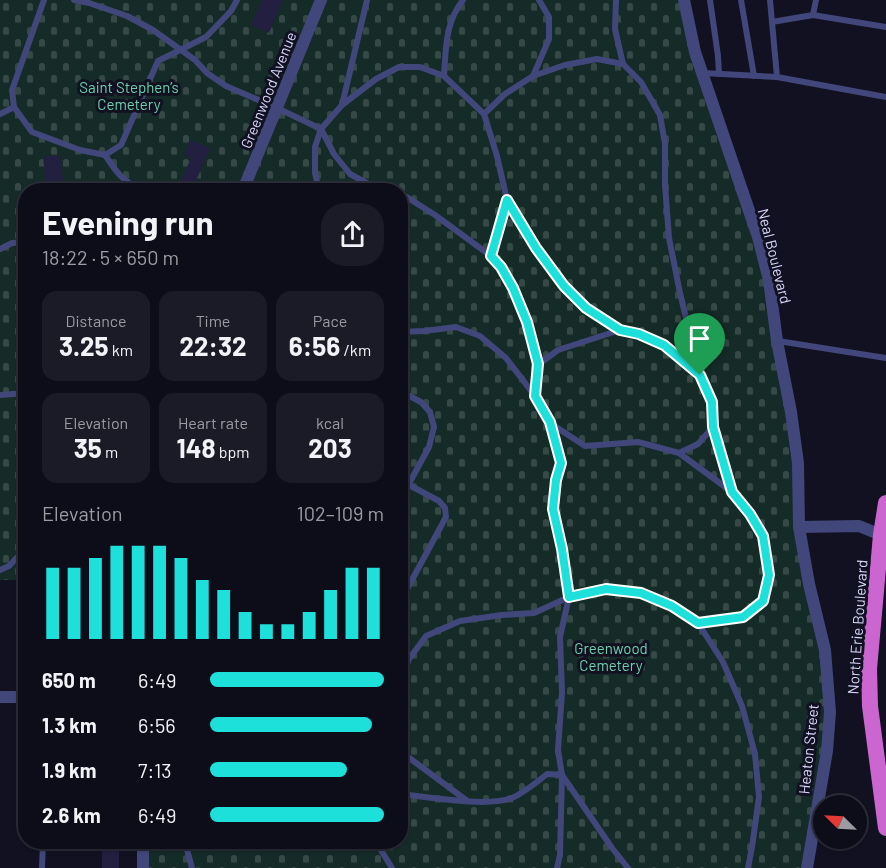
<!DOCTYPE html>
<html lang="en">
<head>
<meta charset="utf-8">
<style>
  :root { --surface:#0d0d1a; --page:#1b1b27; --text:#f1f3f6; --muted:#9a9ca2; --line:#2d2d39; --accent:#1de0da }
  body { margin:0; font-family:Barlow,sans-serif; background:var(--page); color:var(--text); height:100vh; display:flex; flex-direction:column; font-size:22px; white-space:nowrap }
  * { box-sizing:border-box; margin:0 }
  p { font-size:20px; color:var(--muted) }
  .icon { flex:none; width:33px; height:33px; fill:none; stroke:currentColor; stroke-width:2; stroke-linecap:round; stroke-linejoin:round }
  .map { position:relative; flex:1; overflow:hidden }
  .panel { position:absolute; left:18px; top:183px; width:390px; height:666px; display:flex; flex-direction:column; background:var(--surface); border-radius:24px; box-shadow:0 2px 4px #0004,0 0 0 2px var(--line) }
  .panel>* { flex:none }
  .needle { width:39px; rotate:294deg }
  .buttons { position:absolute; left:813px; top:795px; display:grid; gap:12px }
  .buttons a { display:grid; place-items:center; width:54px; height:54px; border-radius:50%; background:var(--surface); box-shadow:0 2px 4px #0004,0 0 0 2px var(--line); font-size:30px }
  .pin { position:absolute; display:grid; place-items:center; width:51px; height:51px; color:#fff; margin:-62px -26px; border-radius:50% 50% 50% 0; rotate:-45deg; box-shadow:0 0 6px #0007 }
  .pin .icon { rotate:45deg }
  .round { display:grid; place-items:center; flex:none; width:63px; height:63px; border-radius:24px; background:var(--page) }
  .headline { display:flex; align-items:center; justify-content:space-between; height:102px; padding:0 24px }
  h1 { font-size:33px; font-weight:700; line-height:45px }
  .stats { display:grid; grid-template-columns:repeat(3,1fr); gap:9px; height:102px; padding:6px 24px }
  .stats div { display:grid; align-content:center; border-radius:15px; background:var(--page); text-align:center }
  .stats b { font-size:26px; font-weight:700 }
  .stats small { font-size:16px; font-weight:400 }
  .stats p { font-size:16px }
  .chart { height:168px; padding:12px 24px }
  .chart p { display:flex; justify-content:space-between }
  .chart svg { width:100%; height:108px; margin-top:6px; stroke:var(--accent); stroke-width:6 }
  ul { padding:0 24px; list-style:none; font-size:20px }
  li { display:grid; grid-template-columns:96px 72px 1fr; align-items:center; height:45px }
  li i { height:15px; border-radius:8px; background:var(--accent) }
  .map>svg:first-child { display:block }
</style>
</head>
<body>
<div class="map">
<svg width="886" height="868" viewBox="0 0 886 868">
  <defs>
    <pattern id="cemetery-stones" width="16" height="16" patternUnits="userSpaceOnUse" patternTransform="scale(1.5)"><rect width="16" height="16" fill="#152b27"/><path d="M2 7V4a2 2 0 0 1 4 0v3zM10 15v-3a2 2 0 0 1 4 0v3z" fill="#364947"/></pattern>
  </defs>
  <rect width="100%" height="100%" fill="#112"/>
  <polygon fill="url(#cemetery-stones)" points="0,0 684,0 758,237 791,412 799,527 830,712 807,868 143,868 143,842 400,842 400,190 26,190 25,580 0,580"/>
  <g fill="#221f40">
    <polygon points="262,0 283,0 269,33 251,25"/>
    <polygon points="190,140 210,148 193,188 180,183 191,158 184,155"/>
    <polygon points="60,155 64,190 47,190 43,157"/>
    <rect x="102" y="842" width="17" height="26"/>
  </g>
  <g fill="none" stroke-linecap="round" stroke-linejoin="round">
    <g stroke="#42477b" stroke-width="6">
      <polyline points="44,0 12,90 14,107 32,132 80,150 105,155 121,145 158,61 206,37 231,11 237,0"/>
      <polyline points="74,0 89,3 127,16 153,30 195,60 207,73 226,86 277,108 321,129 334,154 350,174 374,187 386,190"/>
      <polyline points="616,0 615,29 623,64"/>
      <polyline points="710,0 718,56 719,74"/>
      <polyline points="741,0 754,76"/>
      <polyline points="770,0 777,77 886,97"/>
      <polyline points="813,15 816,0"/>
      <polyline points="772,22 813,15 886,27"/>
      <polyline points="703,73 777,77"/>
      <path d="M444 76C446 48 445 23 463 0"/>
      <polyline points="533,76 549,39 549,17 539,0"/>
      <polyline points="342,105 367,0"/>
      <polyline points="0,114 14,107"/>
      <polyline points="484,114 505,94 533,76 565,65 597,59 623,64 641,82 660,115 665,144 665,185 669,238 680,293 700,375"/>
      <path d="M105 155C117 173 123 182 143 190"/>
      <polyline points="319,190 315,173 315,147 321,129 342,105 376,79 399,67 420,67 444,76 484,114 497,156 507,200 491,256"/>
      <polyline points="364,190 374,187"/>
      <polyline points="400,195 405,196 435,215 491,256 501,267 513,288 527,322 539,364 535,396 550,422 561,463 556,479 553,509 562,549 569,597 560,637 562,692 558,750 562,775 612,848 628,868"/>
      <path d="M507 200C530 238 551 277 585 306 595 315 608 322 620 330"/>
      <polyline points="0,249 12,243 26,242"/>
      <polyline points="400,332 424,331 456,327 480,336 506,358 535,396"/>
      <polyline points="778,341 886,358"/>
      <polyline points="539,364 558,350 620,330 639,334 664,345 700,375 712,401 713,427"/>
      <polyline points="400,391 421,402 430,412 434,427 429,447 400,500"/>
      <polyline points="0,395 26,393"/>
      <polyline points="550,423 585,446 638,442 679,453"/>
      <polyline points="400,480 439,501 445,508 446,517 406,591 400,593"/>
      <polyline points="0,570 9,566 26,548"/>
      <polyline points="698,623 743,617 763,601 769,575 763,535 750,514 732,492 679,453 698,444 713,427 732,492"/>
      <polyline points="400,684 409,659 426,636 460,621 502,615 534,613 569,597 606,589 641,593 672,606 698,623 723,662 742,706 755,754 759,797 752,847 748,868"/>
      <polyline points="400,751 466,800"/>
      <path d="M400 796 408 795C434 798 489 807 512 798 525 792 536 783 547 774L562 775 560 855 557 868"/>
      <polyline points="185,842 192,868"/>
      <polyline points="376,842 392,868"/>
      <polyline points="42,868 43,842"/>
    </g>
    <polyline stroke="#42477b" stroke-width="12" points="0,697 26,697"/>
    <g stroke="#42477b" stroke-width="12">
      <polyline points="684,0 695,52 758,237 769,280 777,341 791,412 798,463 799,527 809,584 825,650 830,712 827,751 807,868"/>
      <polyline points="243,190 321,0"/>
      <polyline points="799,527 859,526 886,537"/>
      <polyline points="143,868 143,842"/>
    </g>
    <polyline stroke="#cb66d0" stroke-width="16" points="886,503 881,535 869,669 870,706 886,828"/>
  </g>
  <g fill="none" stroke-linecap="round" stroke-linejoin="round">
    <g stroke="#fff" stroke-width="12">
      <polygon id="route" points="507,200 536,248 564,286 586,308 620,330 639,334 664,345 700,375 712,402 713,427 732,492 750,514 763,536 769,575 763,601 743,617 698,623 672,606 641,593 606,589 569,597 562,549 553,509 556,480 561,463 550,422 535,396 538,364 527,322 513,288 501,267 491,256"/>
    </g>
    <use href="#route" stroke="#1de0da" stroke-width="8"/>
  </g>
  <g text-anchor="middle" dominant-baseline="central" stroke-width="6" stroke-linejoin="round" paint-order="stroke">
    <g font-size="15" fill="#6cd1aa" stroke="#112">
      <text x="129" y="87">Saint Stephen’s<tspan x="129" dy="17">Cemetery</tspan></text>
      <text x="611" y="648">Greenwood<tspan x="611" dy="17">Cemetery</tspan></text>
    </g>
    <g font-size="15" fill="#d7d7fa" stroke="#112">
      <text transform="translate(268 90) rotate(-68)">Greenwood Avenue</text>
      <text transform="translate(775 256) rotate(76)">Neal Boulevard</text>
      <text transform="translate(857 627) rotate(-86)">North Erie Boulevard</text>
      <text transform="translate(808 749) rotate(-84)">Heaton Street</text>
    </g>
  </g>
</svg>
<div class="buttons">
<a><svg class="needle" viewBox="-14 -14 28 28"><path d="M0-13l5 13h-10z" fill="#e53935"/><path d="M0 13l5-13h-10z" fill="#9a9ca2"/></svg></a>
</div>
<div class="pin" style="left:700px;top:375px;background:#1e9e55"><svg class="icon" aria-label="arrive" viewBox="0 0 24 24"><path d="M6 21V4h12l-3 4 3 4H6"/></svg></div>
<section class="panel">
<div class="headline"><div><h1>Evening run</h1><p>18:22 · 5 × 650 m</p></div><a class="round"><svg class="icon" aria-label="share" viewBox="0 0 24 24"><path d="M12 15V3M7 8l5-5 5 5M5 13v7h14v-7"/></svg></a></div>
<div class="stats">
<div><p>Distance</p><b>3.25<small> km</small></b></div>
<div><p>Time</p><b>22:32</b></div>
<div><p>Pace</p><b>6:56<small> /km</small></b></div>
</div>
<div class="stats">
<div><p>Elevation</p><b>35<small> m</small></b></div>
<div><p>Heart rate</p><b>148<small> bpm</small></b></div>
<div><p>kcal</p><b>203</b></div>
</div>
<div class="chart"><p><span>Elevation</span>102–109 m</p>
<svg viewBox="0 0 160 44" preserveAspectRatio="none"><path d="M5 44V15M15 44V15M25 44V11M35 44V6M45 44V6M55 44V6M65 44V11M75 44V20M85 44V24M95 44V33M105 44V38M115 44V38M125 44V33M135 44V24M145 44V15M155 44V15"/></svg>
</div>
<ul>
<li><b>650 m</b>6:49<i style="width:100%"></i></li>
<li><b>1.3 km</b>6:56<i style="width:93%"></i></li>
<li><b>1.9 km</b>7:13<i style="width:79%"></i></li>
<li><b>2.6 km</b>6:49<i style="width:100%"></i></li>
</ul>
</section>
</div>
</body>
</html>
